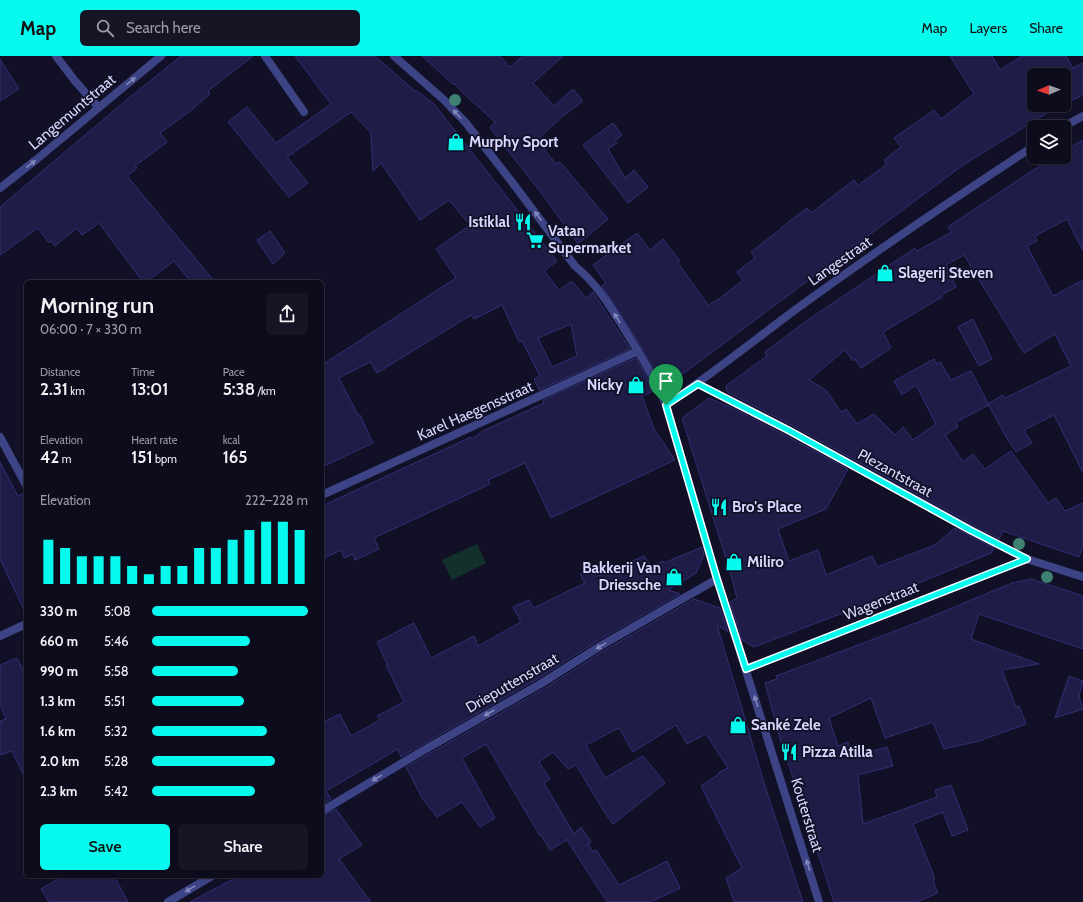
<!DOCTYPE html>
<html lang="en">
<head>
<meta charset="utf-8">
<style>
  :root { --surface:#0d0c1d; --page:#161526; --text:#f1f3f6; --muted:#9a9ba4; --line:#2d2c3b; --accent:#07faee }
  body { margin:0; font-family:Cabin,sans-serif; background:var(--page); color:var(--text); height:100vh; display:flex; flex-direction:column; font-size:15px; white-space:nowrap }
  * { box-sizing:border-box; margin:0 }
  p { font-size:13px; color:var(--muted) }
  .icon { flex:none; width:22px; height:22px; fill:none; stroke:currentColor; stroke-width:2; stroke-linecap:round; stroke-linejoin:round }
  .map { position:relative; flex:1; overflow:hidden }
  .details { position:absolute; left:24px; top:224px; width:300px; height:598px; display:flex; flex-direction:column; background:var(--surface); border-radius:6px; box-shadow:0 1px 3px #0004,0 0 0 1px var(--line) }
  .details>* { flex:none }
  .needle { width:26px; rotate:268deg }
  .controls { position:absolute; left:1027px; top:12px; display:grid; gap:8px }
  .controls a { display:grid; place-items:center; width:44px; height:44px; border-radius:6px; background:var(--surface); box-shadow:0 1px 3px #0004,0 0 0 1px var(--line); font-size:20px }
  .pin { position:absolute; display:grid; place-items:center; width:34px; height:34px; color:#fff; margin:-41px -17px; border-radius:50% 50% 50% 0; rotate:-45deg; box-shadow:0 0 4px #0007 }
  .pin .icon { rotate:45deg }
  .round { display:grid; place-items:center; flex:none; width:42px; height:42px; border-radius:6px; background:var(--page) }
  .summary { display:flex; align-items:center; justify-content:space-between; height:68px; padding:0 16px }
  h1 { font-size:22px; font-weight:600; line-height:30px }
  .figures { display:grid; grid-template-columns:repeat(3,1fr); gap:6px; height:68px; padding:4px 16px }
  .figures div { display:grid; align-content:center }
  .figures b { font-size:17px; font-weight:600 }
  .figures small { font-size:11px; font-weight:400 }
  .figures p { font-size:11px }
  .chart { height:112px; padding:8px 16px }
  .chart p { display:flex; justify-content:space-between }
  .chart svg { width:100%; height:72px; margin-top:4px; stroke:var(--accent); stroke-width:6 }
  .action { display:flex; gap:8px; margin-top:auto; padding:8px 16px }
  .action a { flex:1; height:46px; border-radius:6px; background:var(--accent); color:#111; font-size:16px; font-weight:600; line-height:46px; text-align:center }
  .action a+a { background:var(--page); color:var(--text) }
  ul { padding:0 16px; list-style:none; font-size:13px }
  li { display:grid; grid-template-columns:64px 48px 1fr; align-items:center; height:30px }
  li i { height:10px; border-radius:5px; background:var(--accent) }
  header { display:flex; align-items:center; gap:24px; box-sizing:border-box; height:56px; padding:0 20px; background:var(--accent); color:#111 }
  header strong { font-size:19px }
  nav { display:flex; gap:22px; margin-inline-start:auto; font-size:14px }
  .search { width:280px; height:36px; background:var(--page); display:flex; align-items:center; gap:10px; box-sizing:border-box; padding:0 14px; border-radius:6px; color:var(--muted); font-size:15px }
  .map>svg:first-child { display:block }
</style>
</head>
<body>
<header>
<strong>Map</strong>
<div class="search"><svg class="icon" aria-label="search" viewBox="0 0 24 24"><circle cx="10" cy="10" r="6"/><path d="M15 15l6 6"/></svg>Search here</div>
<nav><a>Map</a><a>Layers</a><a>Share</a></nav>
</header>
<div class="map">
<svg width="1083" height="846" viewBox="0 0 1083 846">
  <rect width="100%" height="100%" fill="#111027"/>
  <polygon fill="#13312b" points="477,488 486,507 452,524 442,504"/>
  <g fill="#1f1c48" stroke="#322f73" fill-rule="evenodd">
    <polygon points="181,0 253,0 208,35 210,38 189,56 160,77 167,86 135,110 137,112 127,120 215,226 191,226 174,205 146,226 143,226 99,167 82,179 77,172 55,190 51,185 49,187 38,172 0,199 0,151 124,46"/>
    <path d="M295 0H375L415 35 416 34 435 49 557 205 544 215 559 234 572 225 586 242 593 236 630 293 539 334 534 323 540 320 522 285 519 286 502 249 474 263 471 259 377 317 370 306 339 322 358 359H360L373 387 322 411V309L456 222 436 193 470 169 449 144 420 164 381 107 373 115 371 77 351 56 287 101 308 127 289 141 228 66 247 51 276 87 331 48ZM571 268 577 300 552 311 538 282Z"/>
    <polygon points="422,0 500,0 510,11 523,0 563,0 533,27 554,50 573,33 583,45 563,60 537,84 556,108 560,106 608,163 578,188 543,139 490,72 495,66 462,36 455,28 454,29"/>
    <polygon points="950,0 992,0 1000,14 1022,0 1066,0 1073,12 1083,7 1083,39 1064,48 1064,19 1034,19 1034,49 1060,49 963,109 668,329 664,331 639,287 602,230 606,227 593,209 637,177 650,194 663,183 680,205 678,207 708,249 719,243 743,224 737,216 755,202 751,196 782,172 782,171 807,152 811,157 854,124 858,129 871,120 887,108 884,104 901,91 894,82 934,54 941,63 974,38"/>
    <polygon points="0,3 19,33 0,45"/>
    <polygon points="613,67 622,79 615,85 617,87 608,93 625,122 634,114 648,131 628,147 583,89"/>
    <polygon points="1083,84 1083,195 1067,163 1035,180 1037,185 1027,190 1053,240 1083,224 1083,417 1054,359 1024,374 1032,387 1016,396 1008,384 988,348 1003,339 1005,342 1071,310 1055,278 1024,297 964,199 946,209 956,231 941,239 942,241 883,276 891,292 861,312 855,303 853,305 845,294 809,324 826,334 841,356 846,353 857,368 874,358 895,379 903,371 913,384 936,368 916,329 902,339 894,325 934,303 937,308 940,306 951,324 971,315 989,349 956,366 958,371 945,379 963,406 973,398 985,413 1011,395 1048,447 1056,442 1065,455 1083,447 1083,489 1079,501 1003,475 999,483 791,369 727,336 726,330 767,300 765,296 809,263 915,192 917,195 952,176 948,171 1044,107 1054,101 1064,101 1064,95"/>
    <polygon points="270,175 285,197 273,208 257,184"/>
    <polygon points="973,263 992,303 979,310 958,271"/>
    <polygon points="636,302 654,335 642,340 654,373 675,404 551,462 525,407 488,424 490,428 374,482 379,493 355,504 353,498 344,502 341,494 322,503 322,450 471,381 472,383 483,375 544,347 543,344"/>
    <polygon points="709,342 727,350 727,349 785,379 848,413 826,453 778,473 789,505 818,494 826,519 872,500 877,511 935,489 955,472 994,492 991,497 895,537 754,591 742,584 730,546 737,542 730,515 682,362"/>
    <polygon points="0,406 18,440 26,436 26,558 0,503"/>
    <polygon points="702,491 704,499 696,517 668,534 680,538 599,584 539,622 401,701 398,693 326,735 331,743 322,749 322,667 340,658 351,680 380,664 377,660 404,646 386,609 387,608 377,586 414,567 431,602 474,580 478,590 521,566 513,551 529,544 534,552 556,541 585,527 580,518 595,510 599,520 644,500 651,510 663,505 664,507"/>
    <polygon points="1031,523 1083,540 1083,593 979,558 971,583 1039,608 1002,614 1016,651 1019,650 1026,668 979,685 944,693 933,666 885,682 871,642 829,662 838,690 848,686 852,701 887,691 893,710 858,719 863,768 937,741 935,734 951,729 968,774 952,780 943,756 913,768 934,820 934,828 938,837 917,846 834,846 784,694 783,694 765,627 777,623 776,620 916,567 1012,527"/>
    <polygon points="694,543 720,552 728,576 717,569 765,730 803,846 734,846 726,822 742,812 701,730 719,718 718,717 728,712 706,678 687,688 676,669 633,696 619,672 586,689 605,722 643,700 665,727 613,768 605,757 576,709 568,713 553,696 539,706 550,723 544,727 574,778 581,771 591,786 588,788 593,796 596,794 619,829 667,805 680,832 651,846 607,846 567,784 568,783 550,794 541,779 540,780 486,688 462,702 495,762 480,771 462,746 437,761 422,742 406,711 545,632 605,594"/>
    <polygon points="17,602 26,620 26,724 12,695 0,699 0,665 6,663 0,649 0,609"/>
    <polygon points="1069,620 1083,625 1079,640 1083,653 1055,662"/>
    <polygon points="336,753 362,789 339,803 371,846 190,846 239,820 322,820 322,760"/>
    <polygon points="63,820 114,820 128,846 49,846 41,833"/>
  </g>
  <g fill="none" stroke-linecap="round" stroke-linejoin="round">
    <g stroke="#3c4485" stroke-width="8">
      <polyline points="56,0 75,25 98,51"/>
      <polyline points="265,0 304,56"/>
      <polyline points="0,381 26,429"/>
    </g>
    <g stroke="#3c4485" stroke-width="8">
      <path d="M394 0 443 43 466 67 512 126 575 210C596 227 609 248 623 271 639 296 654 321 666 349"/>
      <polyline points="0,132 37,103 161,0"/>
      <polyline points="698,328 788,374 997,488 1027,503 1083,521"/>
      <polyline points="322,439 638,295"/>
      <polyline points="0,580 26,568"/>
      <polyline points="746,613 1027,503"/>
      <polyline points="322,755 419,697 542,627 602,589 717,523"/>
      <polyline points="168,846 212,820"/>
    </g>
    <g stroke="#3c4485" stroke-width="8">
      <polyline points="1063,71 1083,60"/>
      <path d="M819 846 717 523 666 349C711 319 752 286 795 254 873 197 953 143 1034 90"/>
    </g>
  </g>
  <g fill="#3e8171">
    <circle cx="455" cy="44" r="6"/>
    <circle cx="1019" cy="488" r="6"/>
    <circle cx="1047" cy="521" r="6"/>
  </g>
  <defs><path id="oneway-solid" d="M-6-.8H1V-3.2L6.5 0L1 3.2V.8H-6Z"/></defs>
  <g fill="#8287bb">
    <use href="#oneway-solid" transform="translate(131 25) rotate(-39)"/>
    <use href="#oneway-solid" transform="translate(457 58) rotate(-132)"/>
    <use href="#oneway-solid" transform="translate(31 108) rotate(-38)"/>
    <use href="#oneway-solid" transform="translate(538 160) rotate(-127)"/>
    <use href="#oneway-solid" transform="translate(617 262) rotate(-122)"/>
    <use href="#oneway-solid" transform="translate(601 590) rotate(149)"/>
    <use href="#oneway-solid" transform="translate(756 645) rotate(-108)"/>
    <use href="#oneway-solid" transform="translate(489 657) rotate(150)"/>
    <use href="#oneway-solid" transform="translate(377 722) rotate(149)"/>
    <use href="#oneway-solid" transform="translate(808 809) rotate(-107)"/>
    <use href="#oneway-solid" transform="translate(190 833) rotate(149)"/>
  </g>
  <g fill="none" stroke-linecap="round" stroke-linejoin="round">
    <g stroke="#fff" stroke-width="8">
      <polygon id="route" points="698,328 788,374 970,474 1027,503 746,613 717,523 666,349"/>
    </g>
    <use href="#route" stroke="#07faee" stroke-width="5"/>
  </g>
  <defs>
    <g id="shop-bare" transform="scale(1.38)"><path d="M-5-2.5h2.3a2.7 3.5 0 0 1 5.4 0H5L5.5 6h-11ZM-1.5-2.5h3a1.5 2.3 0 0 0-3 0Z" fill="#07faee" stroke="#111027" stroke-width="2.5" paint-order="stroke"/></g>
    <g id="restaurant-bare" transform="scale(1.38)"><path d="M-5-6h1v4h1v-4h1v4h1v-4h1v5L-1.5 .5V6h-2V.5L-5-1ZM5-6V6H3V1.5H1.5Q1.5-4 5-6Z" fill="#07faee" stroke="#111027" stroke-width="2.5" paint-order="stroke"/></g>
    <g id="supermarket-bare" transform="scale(1.38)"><path d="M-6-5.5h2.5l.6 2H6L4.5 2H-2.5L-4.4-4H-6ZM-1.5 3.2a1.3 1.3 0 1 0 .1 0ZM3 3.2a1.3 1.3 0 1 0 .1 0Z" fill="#07faee" stroke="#111027" stroke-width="2.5" paint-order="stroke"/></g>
  </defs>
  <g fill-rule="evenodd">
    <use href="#shop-bare" x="456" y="86"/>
    <use href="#restaurant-bare" x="523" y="166"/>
    <use href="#supermarket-bare" x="535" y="184"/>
    <use href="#shop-bare" x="885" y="217"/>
    <use href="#shop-bare" x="636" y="329"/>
    <use href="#restaurant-bare" x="719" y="451"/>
    <use href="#shop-bare" x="734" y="506"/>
    <use href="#shop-bare" x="674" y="521"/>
    <use href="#shop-bare" x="738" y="669"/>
    <use href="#restaurant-bare" x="789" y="696"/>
  </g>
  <g text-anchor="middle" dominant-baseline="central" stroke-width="3.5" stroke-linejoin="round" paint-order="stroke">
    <g font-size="15" fill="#d7d8fe" stroke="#111027">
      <text transform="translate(72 56) rotate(-40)">Langemuntstraat</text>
      <text transform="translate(840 205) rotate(-35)">Langestraat</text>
      <text transform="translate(475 355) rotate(-24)">Karel Haegensstraat</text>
      <text transform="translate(895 417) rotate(29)">Plezantstraat</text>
      <text transform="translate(881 545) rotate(-22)">Wagenstraat</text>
      <text transform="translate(512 627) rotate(-30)">Drieputtenstraat</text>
      <text transform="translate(807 759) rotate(73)">Kouterstraat</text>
    </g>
    <g font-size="15" font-weight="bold" fill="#d7d8fe" stroke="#111027" text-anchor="start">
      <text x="469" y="86">Murphy Sport</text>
      <text x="510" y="166" text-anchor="end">Istiklal</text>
      <text x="548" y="175">Vatan<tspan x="548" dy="17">Supermarket</tspan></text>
      <text x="898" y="217">Slagerij Steven</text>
      <text x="623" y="329" text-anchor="end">Nicky</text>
      <text x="732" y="451">Bro's Place</text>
      <text x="747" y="506">Miliro</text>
      <text x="661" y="512" text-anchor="end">Bakkerij Van<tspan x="661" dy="17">Driessche</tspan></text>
      <text x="751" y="669">Sanké Zele</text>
      <text x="802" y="696">Pizza Atilla</text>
    </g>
  </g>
</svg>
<div class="controls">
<a><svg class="needle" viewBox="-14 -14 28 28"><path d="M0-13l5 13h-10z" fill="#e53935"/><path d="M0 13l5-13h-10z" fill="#9a9ba4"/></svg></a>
<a><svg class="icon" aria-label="layers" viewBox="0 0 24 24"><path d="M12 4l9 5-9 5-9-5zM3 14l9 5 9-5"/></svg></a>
</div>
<div class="pin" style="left:666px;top:349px;background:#1e9e55"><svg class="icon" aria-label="arrive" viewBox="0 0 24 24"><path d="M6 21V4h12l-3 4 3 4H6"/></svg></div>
<section class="details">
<div class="summary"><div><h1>Morning run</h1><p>06:00 · 7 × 330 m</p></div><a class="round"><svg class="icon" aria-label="share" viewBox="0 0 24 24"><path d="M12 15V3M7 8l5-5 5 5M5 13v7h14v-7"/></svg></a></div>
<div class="figures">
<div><p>Distance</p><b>2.31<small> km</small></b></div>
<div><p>Time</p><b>13:01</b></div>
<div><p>Pace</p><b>5:38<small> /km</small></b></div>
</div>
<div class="figures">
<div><p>Elevation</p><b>42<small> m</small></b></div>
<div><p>Heart rate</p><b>151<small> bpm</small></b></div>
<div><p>kcal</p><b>165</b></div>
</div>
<div class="chart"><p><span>Elevation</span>222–228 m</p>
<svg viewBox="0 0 160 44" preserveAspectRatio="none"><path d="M5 44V17M15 44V22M25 44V27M35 44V27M45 44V27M55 44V33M65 44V38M75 44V33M85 44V33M95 44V22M105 44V22M115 44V17M125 44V11M135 44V6M145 44V6M155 44V11"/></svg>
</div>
<ul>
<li><b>330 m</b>5:08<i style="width:100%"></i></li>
<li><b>660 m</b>5:46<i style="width:63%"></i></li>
<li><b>990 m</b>5:58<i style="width:55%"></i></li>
<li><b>1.3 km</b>5:51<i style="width:59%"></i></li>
<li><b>1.6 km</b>5:32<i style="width:74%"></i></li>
<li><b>2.0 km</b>5:28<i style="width:79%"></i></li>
<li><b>2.3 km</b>5:42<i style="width:66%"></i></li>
</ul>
<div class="action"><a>Save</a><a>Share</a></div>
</section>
</div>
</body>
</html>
